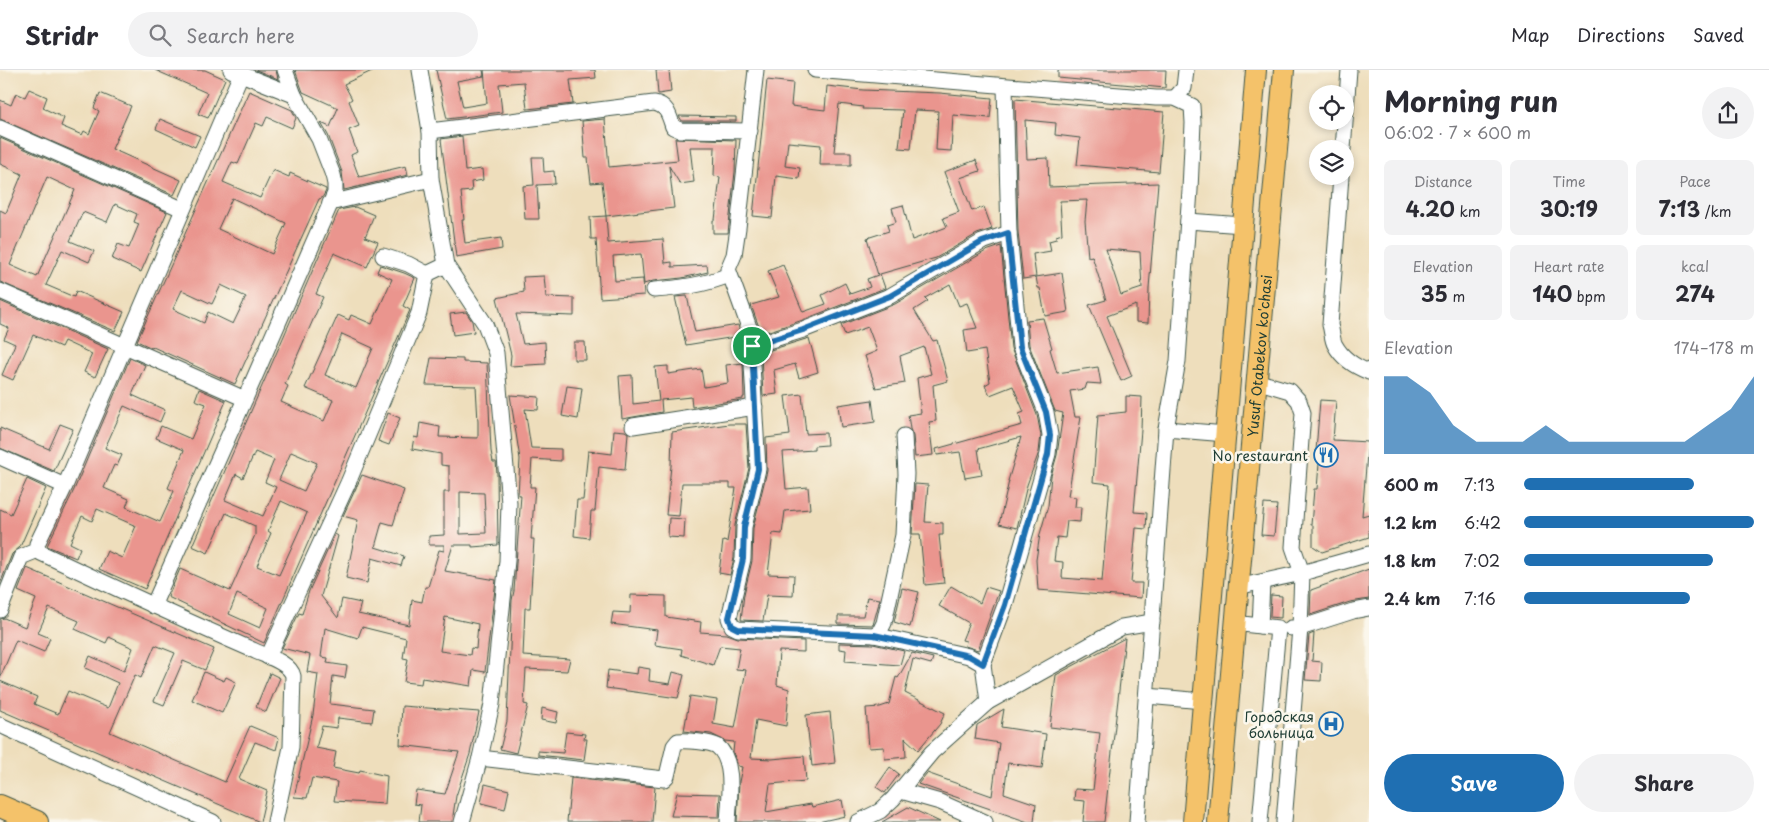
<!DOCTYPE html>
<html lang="en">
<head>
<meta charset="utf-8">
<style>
  :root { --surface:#fff; --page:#f2f2f3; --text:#2b2b33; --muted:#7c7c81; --line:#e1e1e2; --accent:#1f6fb2 }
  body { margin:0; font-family:"Playpen Sans",sans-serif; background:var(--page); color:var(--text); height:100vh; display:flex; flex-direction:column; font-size:19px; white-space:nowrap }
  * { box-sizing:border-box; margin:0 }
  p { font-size:16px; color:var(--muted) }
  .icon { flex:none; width:28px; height:28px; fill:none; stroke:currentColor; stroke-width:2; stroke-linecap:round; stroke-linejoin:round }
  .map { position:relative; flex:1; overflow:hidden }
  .drawer { display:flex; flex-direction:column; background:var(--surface); width:400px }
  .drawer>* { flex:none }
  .tools { position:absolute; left:1309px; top:15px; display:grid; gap:10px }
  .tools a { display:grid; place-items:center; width:45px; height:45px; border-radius:50%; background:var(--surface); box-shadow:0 2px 8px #0003; font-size:25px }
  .pin { position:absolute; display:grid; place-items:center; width:42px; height:42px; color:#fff; margin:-21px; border:2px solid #fff; border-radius:50%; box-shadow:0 1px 5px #0007 }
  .round { display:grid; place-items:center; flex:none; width:52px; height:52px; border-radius:26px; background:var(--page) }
  .headline { display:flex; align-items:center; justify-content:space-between; height:85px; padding:0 15px }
  h1 { font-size:28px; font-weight:700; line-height:38px }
  .figures { display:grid; grid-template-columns:repeat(3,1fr); gap:8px; height:85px; padding:5px 15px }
  .figures div { display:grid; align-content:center; border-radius:8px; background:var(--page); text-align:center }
  .figures b { font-size:21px; font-weight:700 }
  .figures small { font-size:14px; font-weight:400 }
  .figures p { font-size:14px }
  .chart { height:140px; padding:10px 15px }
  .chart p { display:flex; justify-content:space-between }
  .chart svg { width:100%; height:90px; margin-top:5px; fill:var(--accent); opacity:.7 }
  .primary-button { display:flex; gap:10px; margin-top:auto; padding:10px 15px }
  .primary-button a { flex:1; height:58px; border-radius:30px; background:var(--accent); color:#fff; font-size:20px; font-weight:700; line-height:58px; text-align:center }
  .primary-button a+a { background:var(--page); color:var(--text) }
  ul { padding:0 15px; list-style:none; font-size:16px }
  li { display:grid; grid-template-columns:80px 60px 1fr; align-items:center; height:38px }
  li i { height:12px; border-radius:6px; background:var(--accent) }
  header { display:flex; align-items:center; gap:30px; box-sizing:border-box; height:70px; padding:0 25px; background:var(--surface); border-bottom:1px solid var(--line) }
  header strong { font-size:24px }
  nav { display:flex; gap:28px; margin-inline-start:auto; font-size:18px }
  .search { width:350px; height:45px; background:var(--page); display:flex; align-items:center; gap:12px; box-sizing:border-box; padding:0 18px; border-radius:28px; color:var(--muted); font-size:19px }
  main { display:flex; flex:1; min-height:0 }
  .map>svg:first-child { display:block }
</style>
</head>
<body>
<header>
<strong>Stridr</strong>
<div class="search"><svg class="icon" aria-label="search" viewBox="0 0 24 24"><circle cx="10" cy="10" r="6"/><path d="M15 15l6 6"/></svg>Search here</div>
<nav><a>Map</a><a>Directions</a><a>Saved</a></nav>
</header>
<main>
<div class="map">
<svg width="1369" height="752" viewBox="0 0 1369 752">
  <rect width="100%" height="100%" fill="#fbf7ec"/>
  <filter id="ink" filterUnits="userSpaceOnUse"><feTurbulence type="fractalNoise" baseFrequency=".02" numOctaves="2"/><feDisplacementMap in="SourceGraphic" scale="10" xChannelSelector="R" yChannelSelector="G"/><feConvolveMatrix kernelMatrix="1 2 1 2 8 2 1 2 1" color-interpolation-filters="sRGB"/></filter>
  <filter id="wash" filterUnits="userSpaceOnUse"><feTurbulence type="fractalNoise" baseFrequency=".0096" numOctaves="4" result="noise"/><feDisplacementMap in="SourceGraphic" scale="20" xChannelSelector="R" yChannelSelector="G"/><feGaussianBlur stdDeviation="1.12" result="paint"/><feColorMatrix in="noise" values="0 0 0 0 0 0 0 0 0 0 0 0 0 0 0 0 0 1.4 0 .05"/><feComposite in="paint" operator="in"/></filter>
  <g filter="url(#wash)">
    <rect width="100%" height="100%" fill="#eedebc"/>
    <g id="blocks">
      <g fill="#ea958e" fill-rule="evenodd">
        <polygon points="155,0 205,0 225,9 208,48 198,44 207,23"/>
        <polygon points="256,0 276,0 278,9"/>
        <polygon points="295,0 374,0 344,14 352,29 349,31 359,56 349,60 357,82 351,85 359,107 406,96 408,105 344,120 342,102 328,65 321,53 330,57 338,38 303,22"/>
        <polygon points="436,0 483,0 484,6 457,11 463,37 487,33 484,0 595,0 596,8 570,10 573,34 527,39 524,12 499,14 502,42 447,49"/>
        <polygon points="656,0 669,0 671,22 658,24"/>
        <polygon points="1058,0 1166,0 1165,18 1058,8"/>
        <polygon points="767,10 793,13 791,36 825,40 827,16 863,20 940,23 992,28 990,48 953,45 951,81 936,80 938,41 915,40 911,79 899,78 903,40 862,39 863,37 839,34 834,82 851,82 851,95 820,95 821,75 788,72 785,96 800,98 799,109 776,106 772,148 753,146"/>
        <polygon points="29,19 47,27 43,38 64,48 61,56 82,65 84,61 89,64 99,41 94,38 100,23 131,36 112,79 181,110 174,125 0,49 0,30 11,35 16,23 25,27"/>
        <path d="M249 21 292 40 296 48 292 58 267 47 263 56 256 53 238 94 232 92 223 112 260 128 273 100 289 107 290 103 326 119V121L322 128 319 129 235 314 153 277 152 278 137 271ZM232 128 286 153 272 184 218 159ZM221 215 246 227 233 254 208 242 204 253 173 239 182 220 212 234Z"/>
        <path d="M1015 29 1164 42 1159 102 1077 95 1080 68 1055 65 1056 53 1025 50 1027 89 1048 88 1049 117 1158 113 1149 218 1148 253 1136 252V235L1107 246 1132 306 1121 311 1089 235 1106 230 1092 186 1088 187 1085 151 1087 130 1060 131 1062 164 1056 166V169L1049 171 1051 181 1033 184 1036 207 1023 209 1018 162ZM1106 179 1140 182 1142 218 1121 225Z"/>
        <polygon points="679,46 736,47 736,51 682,51"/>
        <polygon points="160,49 200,66 195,77 156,59"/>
        <polygon points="605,49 609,97 678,90 675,68 736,70 735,102 728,163 713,163 713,150 715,150 720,107 714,106 715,77 690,77 694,112 680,114 669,96 674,138 606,146 602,112 591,113 588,88 585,88 582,51"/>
        <polygon points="462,66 465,101 482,99 483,110 471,112 472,121 461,122 464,150 462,150 465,173 501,168 502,179 456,187 441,69"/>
        <path d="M0 68 167 142 141 202 112 189 118 174 129 178 139 154 134 152 137 144 115 134 107 152 83 142 70 171 94 181 89 192 62 180 46 215 74 227 76 221 124 242 115 261 0 212V140L6 143 22 104 0 94ZM47 107 75 120 37 207 10 195Z"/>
        <polygon points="532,87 543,87 544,102 554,101 555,114 537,115 539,149 525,149 523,116 534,115"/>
        <polygon points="976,90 980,101 960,108 972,141 984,137 992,159 977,164 936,188 880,204 885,218 800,251 760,264 759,257 751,235 779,227 768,201 783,195 803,242 826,234 822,225 845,213 850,224 870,217 867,209 878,205 867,168 889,161 887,155 896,152 892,138 903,135 912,170 947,157 943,148 959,142 944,102"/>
        <path d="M355 137 374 145 365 167 378 172 367 197 334 183 316 224 323 227 285 314 288 316 281 332 324 351 333 330 305 318 338 245 349 250 351 245 372 254 392 209 377 202 380 195 404 203 415 208 403 236 410 240 264 573 168 527 180 499 230 521 255 465V456L226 443 208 483 192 476 339 140ZM342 264 373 278 356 318 325 305ZM255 382 274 390 265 412 276 417 263 446 225 430 236 404 243 408ZM291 382 317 393 304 421 279 410ZM281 431 307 443 279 505 257 496 271 463 268 461ZM237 524 268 538 260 558 229 544Z"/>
        <polygon points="606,146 608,173 663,169 665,193 672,192 672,197 707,195 708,202 682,208 653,211 644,214 641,184 613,186 615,211 643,209 644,225 600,228 596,169 591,169 590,147"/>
        <polygon points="1001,176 1011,278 1037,345 1041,365 1039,382 1027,415 1017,458 999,454 1009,411 1008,411 1021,367 978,379 982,405 965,408 960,382 937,385 936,379 1022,355 1019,344 1024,342 1013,316 990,325 985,315 990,312 985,280 967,283 964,260 977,258 967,233 959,236 950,214 925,228 928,231 914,240 933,271 937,270 948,311 933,315 936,351 929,352 933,385 915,387 913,366 910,359 908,345 921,343 917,308 931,304 924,277 900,286 905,313 876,318 865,286 877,281 868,257 845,265 841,255 895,234 986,181"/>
        <polygon points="1062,203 1068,242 1045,246 1040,218 1038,218 1036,207"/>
        <polygon points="544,206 546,227 574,228 574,246 516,244 523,274 545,272 546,294 510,296 511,285 497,228 524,222 523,207"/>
        <polygon points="687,226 695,262 738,255 741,266 686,275 675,227"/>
        <polygon points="0,231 108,279 95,307 84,302 92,284 64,271 61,277 33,265 13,310 2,305 15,274 4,269 9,258 0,254"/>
        <polygon points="466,242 472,251 474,262 453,265 450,244"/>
        <polygon points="1043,248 1052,278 1050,279 1057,303 1098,297 1101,314 1087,313 1085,319 1070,321 1075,347 1081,347 1068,426 1076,427 1075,437 1081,437 1080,452 1067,451 1065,468 1057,467 1054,491 1063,492 1062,508 1102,511 1110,414 1093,412 1098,345 1126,342 1126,326 1142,327 1141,360 1134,442 1147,443 1146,459 1136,458 1131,513 1142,513 1141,528 1038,520 1036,490 1040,464 1048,436 1051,406 1057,385 1063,343 1055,341 1029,275 1027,250"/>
        <polygon points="809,268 818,302 799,308 795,294 774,300 777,324 763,326 761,283"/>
        <polygon points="574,272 585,272 586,290 574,290"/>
        <polygon points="130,288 145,295 132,325 165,340 160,352 124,336 105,378 122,385 117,396 114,395 104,418 129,429 126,437 160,452 174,421 168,418 184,380 156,368 161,356 191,369 206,334 195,330 199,319 226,331 145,519 99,499 107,481 122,488 136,456 97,439 92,451 82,446 70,473 80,478 76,488 47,476 74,420"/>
        <path d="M431 288 463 289V292L487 293 491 381 493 392H496L497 404 498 475 472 477V475H453L445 501 496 510 485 602 473 600 471 616 422 608 421 614 404 612 408 589 403 588 406 568 362 557 358 568 325 558 321 587 328 588 327 593 347 596 345 608 333 606 330 634 374 639 372 652 338 648 337 658 322 656 316 678 336 682 333 698 359 703 360 700 387 706 385 734 334 731 337 712 312 708 307 728 294 727 313 645 318 604 307 602 310 585 282 578 299 543 302 544 309 521 335 464 338 466 321 526 338 548 342 529 361 533 358 544 409 555 412 530 422 532 425 517H428L439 480 444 481V475H429V466L444 465V422H449V396L441 395V384L412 379 414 367 418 368 420 353 440 357 439 367 478 368V352L476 316 426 315ZM460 422 484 423 486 463 460 464ZM445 547 478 554 476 579 471 578 470 585 440 581Z"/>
        <polygon points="743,293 744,327 743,327 743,329 692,337 691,327 661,330 662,342 622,349 619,306 632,305 633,334 659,331 655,297 668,296 668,304 701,299 704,317 728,313 726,295"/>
        <polygon points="567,316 582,318 578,349 562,346"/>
        <polygon points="802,324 806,364 826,363 827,375 814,376 814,380 783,382 786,419 808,417 810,439 785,441 782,464 773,463 768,504 794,505 793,526 767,525 763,551 741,550 744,524 752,491 753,458 767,401 766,368 790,365 785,326"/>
        <polygon points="510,325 539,327 538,340 525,339 531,378 561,379 561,391 532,389 530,417 535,417 531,469 534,469 530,538 525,538 523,586 570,589 567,601 526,599 524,634 528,635 516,683 500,679 507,651 512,530 514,521 521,425 518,425 520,389"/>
        <polygon points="872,330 875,352 841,357 838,335"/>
        <polygon points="1320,330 1336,331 1333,370 1368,372 1362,446 1369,444 1369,467 1322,482 1313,476 1313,455 1311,455 1314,419 1317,419 1320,381 1316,381"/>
        <polygon points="388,343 400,348 389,375 378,371"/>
        <polygon points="60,354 73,359 54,401 0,378 0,358 49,379"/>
        <polygon points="729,354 746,354 749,398 735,455 734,488 730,505 719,503 723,471 727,472 736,418 730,418 730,413 682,413 679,446 666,445 671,396 672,362"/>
        <polygon points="614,360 625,361 628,363 625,400 599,397 595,441 591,441 589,468 574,466 577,430 583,430 588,381 612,384"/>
        <polygon points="362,405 404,420 393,455 382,452 375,477 404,486 401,496 372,488 367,513 346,508 358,450 343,446"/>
        <polygon points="27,409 46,418 20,477 12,484 0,514 0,439 11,444"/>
        <polygon points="915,414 928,415 925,452 943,453 943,465 939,465 944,513 925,515 920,464 912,464"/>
        <polygon points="1264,434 1277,435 1274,466 1261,465"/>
        <polygon points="669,448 685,449 684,468 668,467"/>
        <polygon points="27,498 214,579 205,600 183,591 164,635 154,631 175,583 155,575 141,608 135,605 110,662 225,712 250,656 279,668 276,680 255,672 239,709 267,721 260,752 0,640 0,611 37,627 34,634 58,644 68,621 108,638 118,613 85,598 90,586 124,601 133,578 109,567 106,573 75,559 79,551 49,538 38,563 50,568 44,582 16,570 0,608 0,549 4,548 25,557 36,529 18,521"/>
        <polygon points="1369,499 1369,529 1350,532 1310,545 1311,520"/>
        <polygon points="951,516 980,533 986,517 999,521 978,580 965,576 966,571 962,570 969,553 939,536"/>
        <polygon points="902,518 919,522 910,557 894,552"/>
        <polygon points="631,525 666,526 666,547 701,552 700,562 727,564 738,568 804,571 804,582 779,581 777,615 789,619 786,656 756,650 751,688 772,689 804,686 806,711 770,714 766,742 811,734 812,737 842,730 845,746 818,752 737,752 739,712 742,697 738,696 733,682 734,672 725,671 711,664 684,661 690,626 717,630 713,654 735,658 746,600 736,599 740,578 720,576 713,595 681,585 682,579 655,575 657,560 611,554 613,542 630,543"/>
        <polygon points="1271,525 1282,526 1281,548 1270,547"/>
        <polygon points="867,527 880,529 873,555 838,554 838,546 863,546"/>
        <polygon points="1314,563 1312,591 1322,592 1321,611 1305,610 1309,565"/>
        <polygon points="1125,568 1104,752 1083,752 1085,731 1074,730 1075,719 1093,720 1100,663 1050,657 1056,605"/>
        <polygon points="839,573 873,574 904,581 900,595 845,591 846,580 839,579"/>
        <polygon points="912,583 933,588 931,594 913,589 905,623 945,643 940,654 918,680 905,668 906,687 885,689 884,677 869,678 866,638 880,637 889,634 896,607 898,608"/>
        <polygon points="638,597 650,599 649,611 670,614 673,602 684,605 678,628 606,618 608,600 637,604"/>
        <polygon points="204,602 224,611 226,607 236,612 222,643 192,630"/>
        <polygon points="270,603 280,608 266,642 256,637"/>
        <polygon points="402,636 479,642 470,684 456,726 452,752 419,752 421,735 414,734 416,720 445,724 459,682 400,675"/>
        <polygon points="542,638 558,642 556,653 541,650"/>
        <polygon points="1004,639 1001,657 1046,664 1042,698 1008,693 1004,723 1036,734 1034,752 1028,752 918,714 927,703 992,726 999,673 975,669 977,655"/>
        <polygon points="830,642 835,693 812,696 806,645"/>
        <polygon points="566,662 585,664 584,669 587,669 584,690 538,685 538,681 563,683"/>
        <polygon points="890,697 899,704 885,723 876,717"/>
        <polygon points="571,708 655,717 652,752 567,752"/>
        <polygon points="485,714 509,720 505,739 481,733"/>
        <polygon points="677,723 720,724 719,747 671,746"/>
        <polygon points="908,737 940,752 882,752"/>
      </g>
    </g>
  </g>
  <g filter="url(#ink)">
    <use href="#blocks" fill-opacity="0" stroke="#3e5548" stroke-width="1"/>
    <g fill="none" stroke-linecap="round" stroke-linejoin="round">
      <g stroke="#3e5548" stroke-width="17">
        <g id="minor">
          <polyline points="285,0 294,25"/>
          <polyline points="420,0 430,61 431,109 446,195 485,254 496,283 509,433 507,491 492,634 480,688 462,752"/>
          <polyline points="756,0 738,158 734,185 728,199 750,260 758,399 744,457 743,489 729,548 732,556 738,559 874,565 880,561 884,553 903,465 906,404 904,366"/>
          <polyline points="815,0 1156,28 1175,28 1192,36 1193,53 1190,120 1178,291 1166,359 1137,752"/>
          <path d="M241 4 65 416 37 474 38 480 41 483C111 516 182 549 253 580 265 586 290 592 293 606L291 677 275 752"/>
          <polyline points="1175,28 1184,18 1186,0"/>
          <polyline points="0,58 182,139"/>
          <path d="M430 61 654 33C667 35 669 45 673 57L680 60 750 61"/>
          <polyline points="1343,79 1349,0"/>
          <path d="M1341 106 1330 255C1332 261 1332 270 1335 275 1342 288 1356 297 1369 302"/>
          <polyline points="330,133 431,109"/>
          <polyline points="1188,151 1243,155"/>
          <polyline points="383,186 408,194 427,204"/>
          <path d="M654 220C680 218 705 215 729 205"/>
          <polyline points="0,221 245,329"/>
          <polyline points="752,276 803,260 890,226 982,172 1009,163"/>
          <polyline points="1256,311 1290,321 1299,331 1303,343 1293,477 1302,503 1300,558 1353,541 1369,538"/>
          <polyline points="633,356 755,337"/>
          <polyline points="1166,359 1226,364"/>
          <polyline points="0,387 65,416"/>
          <polyline points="1237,517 1302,503 1369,484"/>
          <polyline points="153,536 245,329 335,123 335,114 333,105 319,69 294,25 231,0"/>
          <polyline points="0,540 21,487 38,480"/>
          <polyline points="1234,553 1278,558 1260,752"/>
          <polyline points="1260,556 1262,513"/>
          <polyline points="874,565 969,586 983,594"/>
          <polyline points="268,587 348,413 419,243 427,204 446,195"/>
          <polyline points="1147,626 1203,631"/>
          <polyline points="988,632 983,594 1005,535 1048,384 1050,365 1046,342 1020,277 1009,163 1005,17"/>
          <polyline points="0,655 213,752"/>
          <path d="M480 688 664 709 667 706 674 676 678 671C686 670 710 672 717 676 736 691 729 731 728 752"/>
          <polyline points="901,721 940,732 985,752"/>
          <polyline points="858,752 880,741 893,729 932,682 988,632 1122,557 1152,552"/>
          <polyline points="1284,752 1300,558 1291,558"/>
        </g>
      </g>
      <g stroke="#3e5548" stroke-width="22">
        <g id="major">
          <polyline points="1193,752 1256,0"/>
          <path id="s1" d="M1218 752 1284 0"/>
        </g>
      </g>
      <g stroke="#3e5548" stroke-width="24">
        <polyline id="highway" points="0,736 37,752"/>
      </g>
      <use href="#minor" stroke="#fff" stroke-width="15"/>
      <use href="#major" stroke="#f4c26a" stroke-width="20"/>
      <use href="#highway" stroke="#f4c26a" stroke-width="22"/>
    </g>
  </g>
  <g fill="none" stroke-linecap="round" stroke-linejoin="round" filter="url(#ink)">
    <g stroke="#fff" stroke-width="10">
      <polygon id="route" points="1008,163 1020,277 1046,342 1050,365 1048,384 1005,535 983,594 969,586 874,565 738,559 732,556 729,548 743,489 744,457 758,399 752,276 803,260 890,226 982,172"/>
    </g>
    <use href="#route" stroke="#1f6fb2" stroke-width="6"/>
  </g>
  <defs>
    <g id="restaurant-ring" transform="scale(1.25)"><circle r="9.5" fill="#fbf7ec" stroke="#1f6fb2" stroke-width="1.5"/><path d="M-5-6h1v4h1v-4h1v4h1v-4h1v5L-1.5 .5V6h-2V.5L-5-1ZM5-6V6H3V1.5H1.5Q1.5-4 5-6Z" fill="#1f6fb2"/></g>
    <g id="hospital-ring" transform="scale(1.25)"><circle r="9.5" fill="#fbf7ec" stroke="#1f6fb2" stroke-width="1.5"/><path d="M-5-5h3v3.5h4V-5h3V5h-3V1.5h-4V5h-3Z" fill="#1f6fb2"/></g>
  </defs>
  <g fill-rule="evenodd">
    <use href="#restaurant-ring" x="1326" y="385"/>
    <use href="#hospital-ring" x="1331" y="654"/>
  </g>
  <g text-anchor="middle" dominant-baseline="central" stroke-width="5" stroke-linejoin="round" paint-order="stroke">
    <g font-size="14" fill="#1f3d34" stroke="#fbf7ec">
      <text stroke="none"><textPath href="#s1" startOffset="468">Yusuf Otabekov ko'chasi</textPath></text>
    </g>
    <g font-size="14" fill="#1f3d34" stroke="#fbf7ec" text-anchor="end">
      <text x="1308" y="385">No restaurant</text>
      <text x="1314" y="646">Городская<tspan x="1314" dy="16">больница</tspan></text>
    </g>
  </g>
</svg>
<div class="tools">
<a><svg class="icon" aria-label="locate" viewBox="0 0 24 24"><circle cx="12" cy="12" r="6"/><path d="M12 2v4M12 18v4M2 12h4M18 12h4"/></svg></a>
<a><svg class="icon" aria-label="layers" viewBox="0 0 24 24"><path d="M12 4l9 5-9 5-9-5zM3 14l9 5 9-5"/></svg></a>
</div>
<div class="pin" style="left:752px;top:276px;background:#1e9e55"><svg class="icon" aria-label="arrive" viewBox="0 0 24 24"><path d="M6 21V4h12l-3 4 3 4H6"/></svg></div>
</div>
<section class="drawer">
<div class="headline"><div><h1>Morning run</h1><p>06:02 · 7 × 600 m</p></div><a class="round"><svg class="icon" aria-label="share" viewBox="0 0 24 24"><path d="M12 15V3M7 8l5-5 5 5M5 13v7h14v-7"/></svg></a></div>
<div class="figures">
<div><p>Distance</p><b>4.20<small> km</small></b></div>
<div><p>Time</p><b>30:19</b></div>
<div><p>Pace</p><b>7:13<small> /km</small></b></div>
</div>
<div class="figures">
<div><p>Elevation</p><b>35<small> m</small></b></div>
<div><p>Heart rate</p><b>140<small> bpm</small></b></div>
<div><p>kcal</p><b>274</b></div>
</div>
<div class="chart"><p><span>Elevation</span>174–178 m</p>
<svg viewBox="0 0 160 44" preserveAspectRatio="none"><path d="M0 44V6L10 6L20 14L30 30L40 38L50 38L60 38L70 30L80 38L90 38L100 38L110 38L120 38L130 38L140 30L150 22L160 6V44z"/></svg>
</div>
<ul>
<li><b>600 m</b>7:13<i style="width:74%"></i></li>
<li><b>1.2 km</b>6:42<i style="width:100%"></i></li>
<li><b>1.8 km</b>7:02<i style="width:82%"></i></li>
<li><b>2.4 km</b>7:16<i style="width:72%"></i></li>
</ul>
<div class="primary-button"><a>Save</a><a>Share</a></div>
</section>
</main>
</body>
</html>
